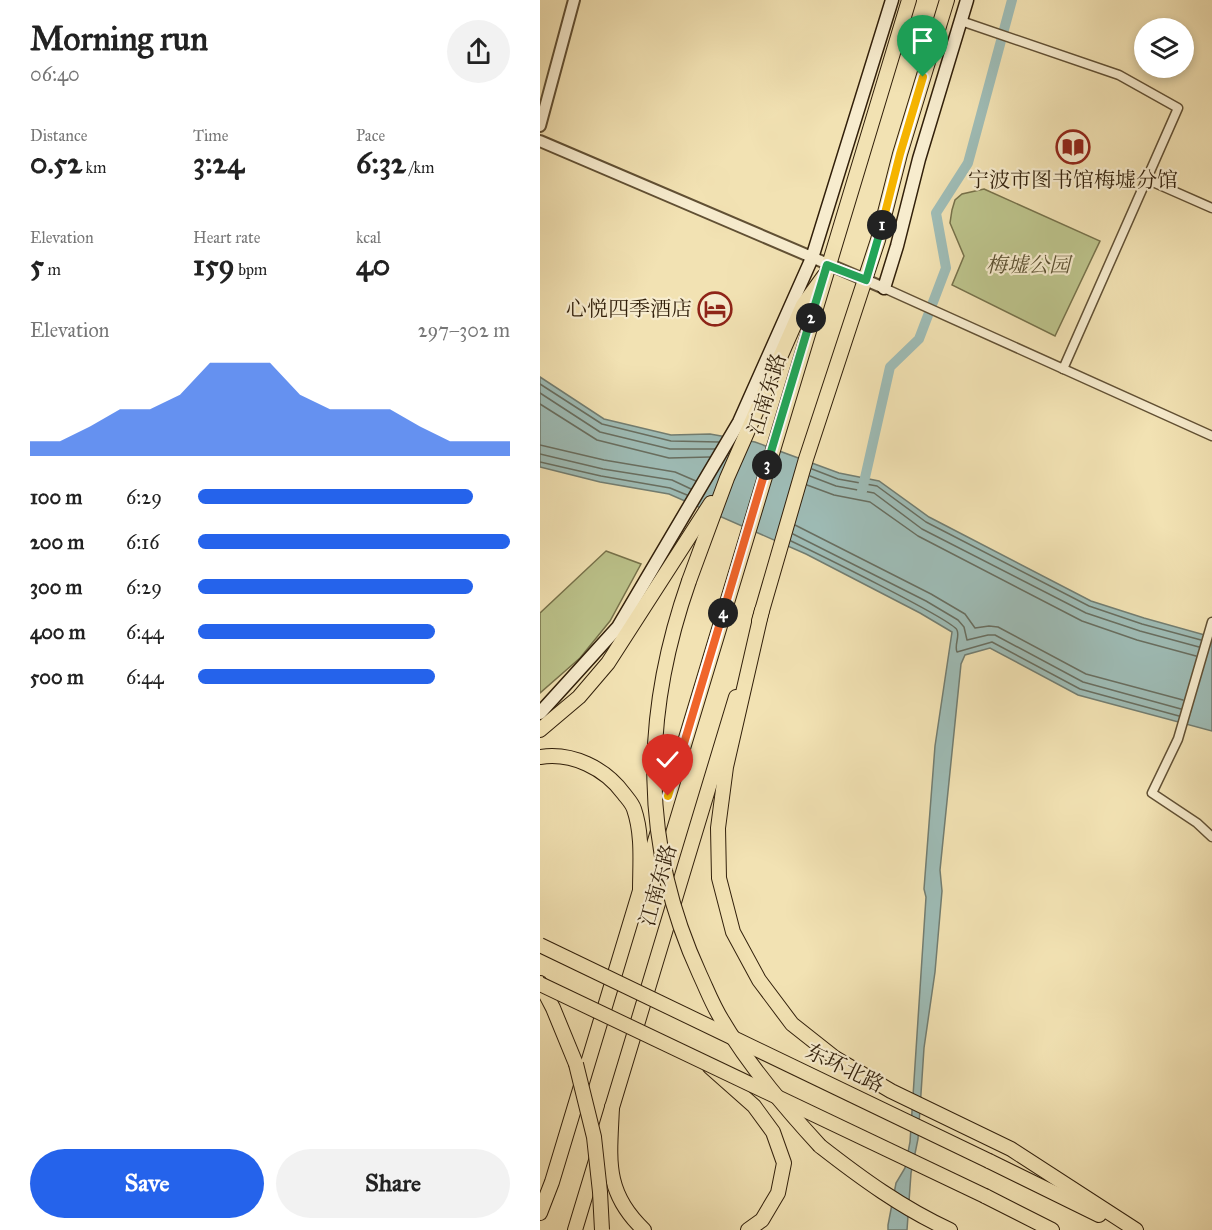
<!DOCTYPE html>
<html lang="en">
<head>
<meta charset="utf-8">
<style>
  :root { --surface:#fff; --page:#f2f2f2; --text:#222; --muted:#767676; --accent:#2563eb }
  body { margin:0; font-family:"IM FELL Great Primer","Noto Serif SC",serif; background:var(--page); color:var(--text); height:100vh; display:flex; flex-direction:column; font-size:22px; white-space:nowrap }
  * { box-sizing:border-box; margin:0 }
  p { font-size:20px; color:var(--muted) }
  .icon { flex:none; width:33px; height:33px; fill:none; stroke:currentColor; stroke-width:2; stroke-linecap:round; stroke-linejoin:round }
  .map { position:relative; flex:1; overflow:hidden }
  .panel { display:flex; flex-direction:column; background:var(--surface); width:540px }
  .panel>* { flex:none }
  .buttons { position:absolute; left:594px; top:18px; display:grid; gap:12px }
  .buttons a { display:grid; place-items:center; width:60px; height:60px; border-radius:50%; background:var(--surface); box-shadow:0 3px 9px #0003; font-size:30px }
  .pin { position:absolute; display:grid; place-items:center; width:51px; height:51px; color:#fff; margin:-62px -26px; border-radius:50% 50% 50% 0; rotate:-45deg; box-shadow:0 0 6px #0007 }
  .pin .icon { rotate:45deg }
  .km { position:absolute; width:30px; height:30px; margin:-15px; border-radius:50%; background:#222; color:#fff; font-size:16px; line-height:30px; text-align:center }
  .round { display:grid; place-items:center; flex:none; width:63px; height:63px; border-radius:32px; background:var(--page) }
  .head { display:flex; align-items:center; justify-content:space-between; height:102px; padding:0 30px }
  h1 { font-size:33px; font-weight:700; line-height:45px }
  .stats { display:grid; grid-template-columns:repeat(3,1fr); gap:9px; height:102px; padding:6px 30px }
  .stats div { display:grid; align-content:center }
  .stats b { font-size:30px; font-weight:700 }
  .stats small { font-size:16px; font-weight:400 }
  .stats p { font-size:16px }
  .chart { height:168px; padding:12px 30px }
  .chart p { display:flex; justify-content:space-between }
  .chart svg { width:100%; height:108px; margin-top:6px; fill:var(--accent); opacity:.7 }
  .cta { display:flex; gap:12px; margin-top:auto; padding:12px 30px }
  .cta a { flex:1; height:69px; border-radius:36px; background:var(--accent); color:#fff; font-size:24px; font-weight:700; line-height:69px; text-align:center }
  .cta a+a { background:var(--page); color:var(--text) }
  ul { padding:0 30px; list-style:none; font-size:20px }
  li { display:grid; grid-template-columns:96px 72px 1fr; align-items:center; height:45px }
  li i { height:15px; border-radius:8px; background:var(--accent) }
  main { display:flex; flex:1; min-height:0 }
  .map>svg:first-child { display:block }
</style>
</head>
<body>
<main>
<section class="panel">
<div class="head"><div><h1>Morning run</h1><p>06:40</p></div><a class="round"><svg class="icon" aria-label="share" viewBox="0 0 24 24"><path d="M12 15V3M7 8l5-5 5 5M5 13v7h14v-7"/></svg></a></div>
<div class="stats">
<div><p>Distance</p><b>0.52<small> km</small></b></div>
<div><p>Time</p><b>3:24</b></div>
<div><p>Pace</p><b>6:32<small> /km</small></b></div>
</div>
<div class="stats">
<div><p>Elevation</p><b>5<small> m</small></b></div>
<div><p>Heart rate</p><b>159<small> bpm</small></b></div>
<div><p>kcal</p><b>40</b></div>
</div>
<div class="chart"><p><span>Elevation</span>297–302 m</p>
<svg viewBox="0 0 160 44" preserveAspectRatio="none"><path d="M0 44V38L10 38L20 32L30 25L40 25L50 19L60 6L70 6L80 6L90 19L100 25L110 25L120 25L130 32L140 38L150 38L160 38V44z"/></svg>
</div>
<ul>
<li><b>100 m</b>6:29<i style="width:88%"></i></li>
<li><b>200 m</b>6:16<i style="width:100%"></i></li>
<li><b>300 m</b>6:29<i style="width:88%"></i></li>
<li><b>400 m</b>6:44<i style="width:76%"></i></li>
<li><b>500 m</b>6:44<i style="width:76%"></i></li>
</ul>
<div class="cta"><a>Save</a><a>Share</a></div>
</section>
<div class="map">
<svg width="672" height="1230" viewBox="0 0 672 1230">
  <rect width="100%" height="100%" fill="#f2e2b3"/>
  <filter id="stains"><feTurbulence type="fractalNoise" baseFrequency=".00333" numOctaves="4"/><feColorMatrix values="0 0 0 0 .2 0 0 0 0 .09 0 0 0 0 .02 0 0 0 .5 -.17"/></filter>
  <radialGradient id="worn" r=".72"><stop offset=".6" stop-color="#630" stop-opacity="0"/><stop offset="1" stop-color="#630" stop-opacity=".3"/></radialGradient>
  <g fill="#bcc38b" stroke="#76714a" stroke-width="1.5">
    <polygon points="444,189 560,241 515,336 412,285 424,256 410,223 412,210 415,200 422,194"/>
    <polygon points="66,551 101,564 70,621 40,658 0,693 0,613"/>
  </g>
  <polygon fill="#9ebcb6" stroke="#727d71" stroke-width="1.5" points="0,377 64,419 131,435 170,434 215,442 299,473 339,481 389,517 551,601 604,618 672,637 672,731 538,695 450,648 425,655 421,664 400,870 402,891 395,972 384,1048 378,1139 371,1173 367,1230 348,1230 348,1225 356,1183 365,1168 370,1142 386,897 384,889 395,746 412,632 380,613 266,554 129,494 60,482 0,467"/>
  <g fill="none" stroke-linecap="round" stroke-linejoin="round">
    <g stroke="#686e60" stroke-width="1.5">
      <polyline points="0,384 62,424 131,441 179,442"/>
      <polyline points="0,393 60,432 130,449 175,449"/>
      <polyline points="0,404 57,440 129,458 170,457"/>
      <polyline points="0,445 64,460 135,472 156,481"/>
      <polyline points="0,454 63,469 132,480 151,489"/>
      <polyline points="0,462 61,476 130,488 147,495"/>
      <polyline points="272,469 298,479 337,486 386,522 549,606 602,624 661,640"/>
      <polyline points="270,476 296,486 334,493 382,529 546,613 600,631 659,647"/>
      <polyline points="267,485 294,495 330,502 378,536 542,621 597,640 656,656"/>
      <polyline points="255,525 391,594 425,614 435,628 449,626 458,627 546,674 643,700"/>
      <polyline points="253,534 386,601 418,620 424,627 427,640 448,635 455,635 543,682 641,709"/>
      <path d="M251 541C270 550 413 620 417 630 420 637 414 645 417 652L452 642 540 689 639 716"/>
    </g>
    <polyline stroke="#9ebcb6" stroke-width="10" points="322,491 350,367 379,339 406,268 396,213 428,163 472,0"/>
    <g stroke="#615034" stroke-width="11">
      <g id="minor">
        <polyline points="421,21 579,75 638,108 523,369"/>
        <polyline points="606,179 672,208"/>
        <polyline points="344,288 672,436"/>
        <polyline points="672,622 638,739 612,793 657,823 672,837"/>
      </g>
    </g>
    <g stroke="#615034" stroke-width="14">
      <g id="tertiary">
        <polyline points="0,126 34,0"/>
        <polyline points="0,141 344,288"/>
      </g>
    </g>
    <g stroke="#311f0a" stroke-width="15">
      <g id="secondary">
        <polyline points="344,288 357,246 379,159 427,0"/>
        <polyline points="0,713 78,627 199,422 272,258 352,0"/>
      </g>
    </g>
    <g stroke="#311f0a" stroke-width="16">
      <g id="primary">
        <polyline points="219,621 266,459 338,240 360,154 407,0"/>
        <polyline points="0,1213 12,1182 369,0"/>
        <polyline points="35,1230 196,697"/>
      </g>
    </g>
    <g stroke="#311f0a" stroke-width="16">
      <g id="trunk">
        <polyline points="149,581 187,478 263,305 284,276"/>
        <polyline points="222,610 186,767 178,828 179,878 193,932 219,980 252,1024 295,1058 351,1091 471,1149 596,1230"/>
        <polyline points="0,730 39,697 68,663 171,503"/>
        <path d="M0 757C32 752 65 768 84 794 87 798 92 803 94 809 103 835 100 864 100 891"/>
        <polyline points="0,983 13,1008 36,1064"/>
        <polyline points="170,1067 214,1106 233,1132 244,1163 238,1193 222,1220 208,1230"/>
        <path d="M72 1107C70 1158 63 1191 104 1230"/>
        <path d="M280 1146C321 1178 362 1208 410 1230"/>
        <polyline points="449,1161 559,1215"/>
        <polyline points="445,1196 512,1230"/>
      </g>
    </g>
    <use href="#minor" stroke="#f7ecce" stroke-width="8"/>
    <use href="#tertiary" stroke="#f7ecce" stroke-width="10"/>
    <use href="#secondary" stroke="#f7ecce" stroke-width="12"/>
    <use href="#primary" stroke="#f2e2b3" stroke-width="14"/>
    <use href="#trunk" stroke="#f2e2b3" stroke-width="14"/>
    <g stroke="#311f0a" stroke-width="16" stroke-linecap="butt">
      <g id="trunk-bridge">
        <path d="M149 581C102 715 100 845 160 975 167 990 173 1006 182 1020 209 1066 244 1107 280 1146"/>
        <polyline points="0,945 449,1161"/>
        <polyline points="0,984 445,1196"/>
        <polyline points="36,1064 54,1137 60,1192 62,1230"/>
      </g>
    </g>
    <use href="#trunk-bridge" stroke="#f2e2b3" stroke-width="14"/>
  </g>
  <g fill="none" stroke-linecap="round" stroke-linejoin="round">
    <g stroke="#fff" stroke-width="12">
      <polyline id="split-1" points="342,225 360,154 383,77"/>
    </g>
    <g stroke="#fff" stroke-width="12">
      <polyline id="split-2" points="271,318 287,265 326,280 342,225"/>
    </g>
    <g stroke="#fff" stroke-width="12">
      <polyline id="split-3" points="227,465 271,318"/>
    </g>
    <g stroke="#fff" stroke-width="12">
      <polyline id="split-4" points="183,613 227,465"/>
    </g>
    <g stroke="#fff" stroke-width="12">
      <polyline id="split-5" points="139,760 183,613"/>
    </g>
    <g stroke="#fff" stroke-width="12">
      <polyline id="split-6" points="128,796 139,760"/>
    </g>
    <use href="#split-1" stroke="#f5b400" stroke-width="8"/>
    <use href="#split-2" stroke="#22a559" stroke-width="8"/>
    <use href="#split-3" stroke="#22a559" stroke-width="8"/>
    <use href="#split-4" stroke="#f0652b" stroke-width="8"/>
    <use href="#split-5" stroke="#f0652b" stroke-width="8"/>
    <use href="#split-6" stroke="#f5b400" stroke-width="8"/>
  </g>
  <defs>
    <g id="library-ring" transform="scale(1.725)"><circle r="9.5" fill="#f7ecce" stroke="#8f2418" stroke-width="1.5"/><path d="M-6-4Q-3-5.5-.7-3.5V5Q-3 3-6 4ZM6-4Q3-5.5 .7-3.5V5Q3 3 6 4Z" fill="#8f2418"/></g>
    <g id="hotel-ring" transform="scale(1.725)"><circle r="9.5" fill="#f7ecce" stroke="#8f2418" stroke-width="1.5"/><path d="M-6-4.5h1.5V1H6V5H4.5V3h-9V5H-6ZM-4 0a1.8 1.8 0 1 1 3.6 0ZM.5 0V-2.5h3Q6-2.5 6 0Z" fill="#8f2418"/></g>
  </defs>
  <g fill-rule="evenodd">
    <use href="#library-ring" x="533" y="147"/>
    <use href="#hotel-ring" x="175" y="309"/>
  </g>
  <g text-anchor="middle" dominant-baseline="central" stroke-width="4.5" stroke-linejoin="round" paint-order="stroke">
    <g font-size="21" fill="#311f0a" stroke="#f7ecce">
      <text x="533" y="180">宁波市图书馆梅墟分馆</text>
      <text x="152" y="309" text-anchor="end">心悦四季酒店</text>
    </g>
    <g font-size="21" font-style="italic" fill="#5b5031" stroke="#f7ecce">
      <text x="488" y="265">梅墟公园</text>
    </g>
    <g font-size="21" fill="#311f0a" stroke="#f7ecce">
      <text transform="translate(227 394) rotate(-73)">江南东路</text>
      <text transform="translate(118 885) rotate(-74)">江南东路</text>
      <text transform="translate(305 1068) rotate(26)">东环北路</text>
    </g>
  </g>
  <rect width="100%" height="100%" filter="url(#stains)"/>
  <rect width="100%" height="100%" fill="url(#worn)"/>
</svg>
<div class="buttons">
<a><svg class="icon" aria-label="layers" viewBox="0 0 24 24"><path d="M12 4l9 5-9 5-9-5zM3 14l9 5 9-5"/></svg></a>
</div>
<div class="pin" style="left:383px;top:77px;background:#1e9e55"><svg class="icon" aria-label="arrive" viewBox="0 0 24 24"><path d="M6 21V4h12l-3 4 3 4H6"/></svg></div>
<div class="pin" style="left:128px;top:796px;background:#d93025"><svg class="icon" aria-label="check" viewBox="0 0 24 24"><path d="M5 12l5 5 9-10"/></svg></div>
<b class="km" style="left:342px;top:225px">1</b>
<b class="km" style="left:271px;top:318px">2</b>
<b class="km" style="left:227px;top:465px">3</b>
<b class="km" style="left:183px;top:613px">4</b>
</div>
</main>
</body>
</html>
